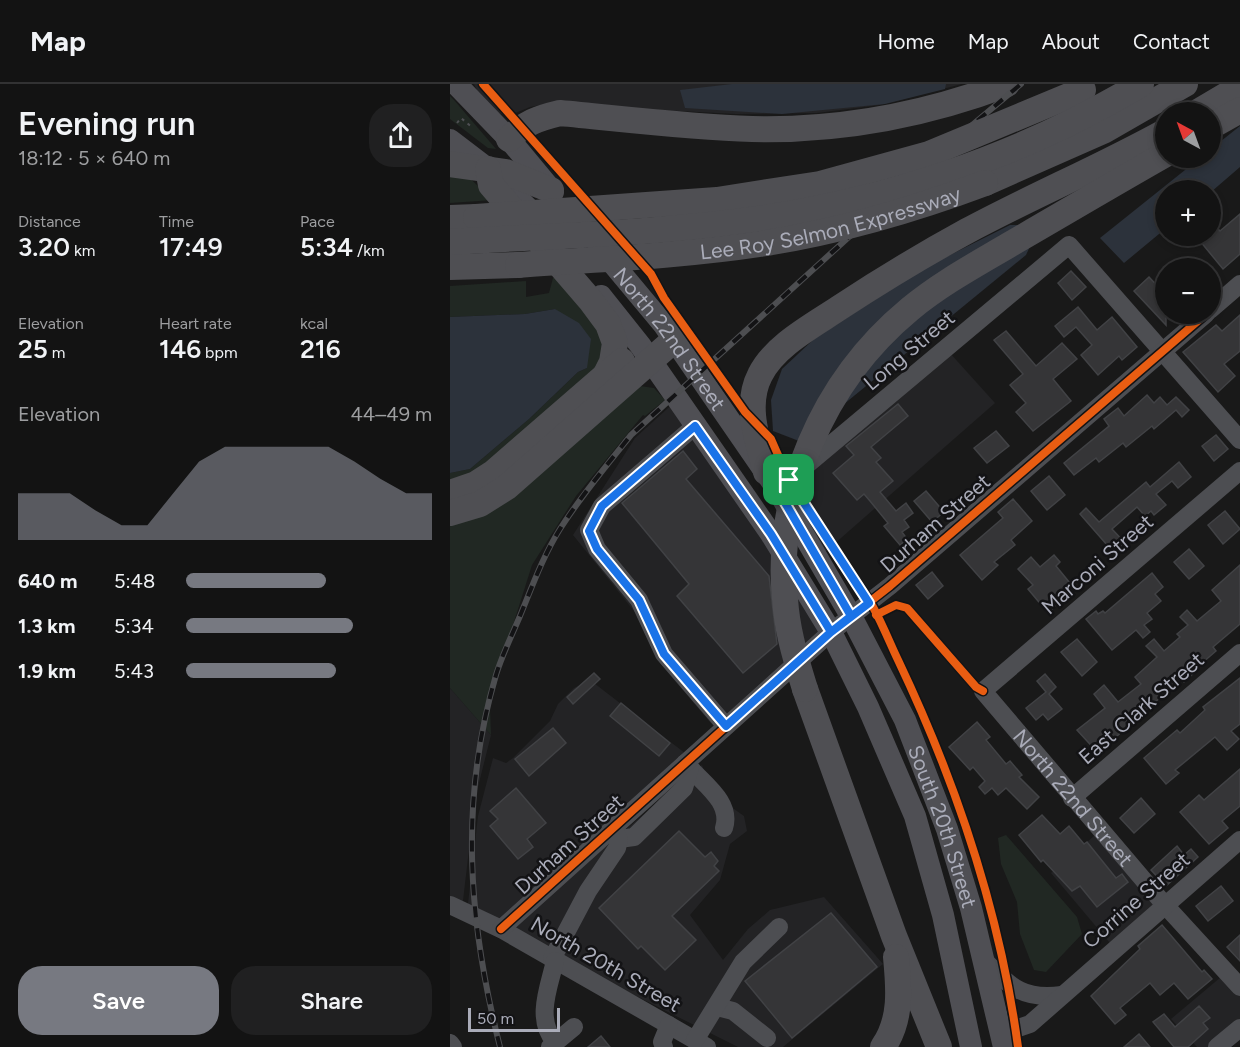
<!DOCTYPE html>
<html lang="en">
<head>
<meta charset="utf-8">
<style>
  :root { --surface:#131313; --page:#202021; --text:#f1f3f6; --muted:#9d9ea0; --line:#323233; --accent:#777981 }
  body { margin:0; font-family:Figtree,sans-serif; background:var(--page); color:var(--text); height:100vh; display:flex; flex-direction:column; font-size:22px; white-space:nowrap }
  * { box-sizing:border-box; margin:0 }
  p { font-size:20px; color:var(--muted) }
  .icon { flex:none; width:33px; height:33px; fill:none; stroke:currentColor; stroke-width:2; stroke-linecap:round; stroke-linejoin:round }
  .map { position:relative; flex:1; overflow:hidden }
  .details { display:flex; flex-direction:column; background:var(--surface); width:450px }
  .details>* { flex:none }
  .needle { width:39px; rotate:319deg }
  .tools { position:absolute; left:705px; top:18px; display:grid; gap:12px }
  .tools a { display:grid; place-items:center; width:66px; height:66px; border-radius:50%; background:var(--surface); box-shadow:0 3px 9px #0003,0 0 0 2px var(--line); font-size:30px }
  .scale { position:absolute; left:18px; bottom:15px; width:92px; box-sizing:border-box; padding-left:6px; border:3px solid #aaacb9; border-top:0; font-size:16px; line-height:21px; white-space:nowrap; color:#aaacb9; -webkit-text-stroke:4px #131315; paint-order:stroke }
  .pin { position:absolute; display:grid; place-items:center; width:51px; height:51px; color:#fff; margin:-26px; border-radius:12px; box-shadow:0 3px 9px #0006 }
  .round { display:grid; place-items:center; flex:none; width:63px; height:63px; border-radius:24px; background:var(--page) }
  .overview { display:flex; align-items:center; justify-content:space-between; height:102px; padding:0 18px }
  h1 { font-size:33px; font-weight:600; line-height:45px }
  .figures { display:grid; grid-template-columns:repeat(3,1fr); gap:9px; height:102px; padding:6px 18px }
  .figures div { display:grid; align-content:center }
  .figures b { font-size:26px; font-weight:600 }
  .figures small { font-size:16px; font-weight:400 }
  .figures p { font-size:16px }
  .chart { height:168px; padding:12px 18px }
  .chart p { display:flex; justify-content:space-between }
  .chart svg { width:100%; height:108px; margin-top:6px; fill:var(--accent); opacity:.7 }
  .cta { display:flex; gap:12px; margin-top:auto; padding:12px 18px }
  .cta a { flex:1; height:69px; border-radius:24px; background:var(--accent); color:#fff; font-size:24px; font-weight:600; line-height:69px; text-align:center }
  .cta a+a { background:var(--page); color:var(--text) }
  ul { padding:0 18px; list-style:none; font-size:20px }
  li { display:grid; grid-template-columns:96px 72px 1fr; align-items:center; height:45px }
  li i { height:15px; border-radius:8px; background:var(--accent) }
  header { display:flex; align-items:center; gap:36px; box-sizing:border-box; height:84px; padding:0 30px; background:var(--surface); border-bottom:2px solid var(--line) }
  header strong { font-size:28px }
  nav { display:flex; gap:33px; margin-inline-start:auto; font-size:21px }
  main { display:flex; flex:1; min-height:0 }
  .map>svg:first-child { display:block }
</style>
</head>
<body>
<header>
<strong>Map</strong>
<nav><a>Home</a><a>Map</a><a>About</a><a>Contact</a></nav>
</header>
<main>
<section class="details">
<div class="overview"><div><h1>Evening run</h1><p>18:12 · 5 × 640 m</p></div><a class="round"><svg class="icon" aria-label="share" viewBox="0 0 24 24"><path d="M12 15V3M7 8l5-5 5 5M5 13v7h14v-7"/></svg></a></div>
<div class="figures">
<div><p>Distance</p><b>3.20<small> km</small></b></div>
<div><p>Time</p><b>17:49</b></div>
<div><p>Pace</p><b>5:34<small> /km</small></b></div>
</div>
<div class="figures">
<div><p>Elevation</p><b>25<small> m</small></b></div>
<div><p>Heart rate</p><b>146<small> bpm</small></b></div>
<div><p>kcal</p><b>216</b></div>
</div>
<div class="chart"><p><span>Elevation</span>44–49 m</p>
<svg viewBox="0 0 160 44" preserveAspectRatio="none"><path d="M0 44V25L10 25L20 25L30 32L40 38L50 38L60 25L70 12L80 6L90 6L100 6L110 6L120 6L130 12L140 19L150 25L160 25V44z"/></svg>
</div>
<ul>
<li><b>640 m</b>5:48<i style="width:57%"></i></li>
<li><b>1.3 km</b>5:34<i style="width:68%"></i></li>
<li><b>1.9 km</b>5:43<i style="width:61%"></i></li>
</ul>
<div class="cta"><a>Save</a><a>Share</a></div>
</section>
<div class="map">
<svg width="790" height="963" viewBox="0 0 790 963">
  <rect width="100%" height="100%" fill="#191919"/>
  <g fill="#232325">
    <polygon points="24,0 512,0 430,21 367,29 286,30 96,20 80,23 58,32 48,29 29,11"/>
    <polygon points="499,268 545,319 375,468 338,408"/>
    <polygon points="228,315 380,555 270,650 209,578 192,537 123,451 185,354"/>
    <polygon points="140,596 244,676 49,842 17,828 28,732 43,674 56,679 63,674 100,637 108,620 124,604"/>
    <polygon points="0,604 41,651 25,715 12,825 0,819"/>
    <polygon points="252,681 263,710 294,732 297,747 280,760 270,796 240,831 273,876 298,845 320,826 374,813 433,880 333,963 288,963 56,847"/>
    <polygon points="651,746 715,820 665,865 601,789"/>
    <polygon points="777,888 790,902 790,944 768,963 747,963 721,935"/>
  </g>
  <g fill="#212823">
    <polygon points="0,12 4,16 46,65 38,64 0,35"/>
    <polygon points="13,88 43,116 0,119 0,89"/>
    <polygon points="103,194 113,194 155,248 152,280 48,379 0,404 0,389 20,385 79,335 128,288 137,284 105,225 75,230 0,233 0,202 76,197 76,213 99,209"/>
    <polygon points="183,301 204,304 215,316 195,332 193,331 126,412 82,481 57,560 40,624 41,651 0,604 0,440"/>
    <polygon points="556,751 627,833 632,850 596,888 584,886 570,850 567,818 551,780 548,754"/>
  </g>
  <g fill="#2c323b">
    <polygon points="282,0 496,0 495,5 435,20 332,30 235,24 230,6"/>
    <polygon points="790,42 790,83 761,108 716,106 715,145 674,179 650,154 750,74 760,74 761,65"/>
    <polygon points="560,141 574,141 583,156 576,171 349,357 323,347 321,316 332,285 364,255 474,184"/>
    <polygon points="105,225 129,239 141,255 137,284 128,288 79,335 20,385 0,389 0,233 75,230"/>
  </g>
  <g fill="#353537" stroke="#414245" stroke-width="1.5">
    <polygon points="790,130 790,170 773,185 750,157 760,152 766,143 770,147"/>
    <polygon points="621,187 636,203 622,216 608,199"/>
    <polygon points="699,193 716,211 716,241 684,207"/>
    <polygon points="628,223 647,246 662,233 687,263 672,276 669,272 648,291 631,271 642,261 626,243 614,253 605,242"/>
    <polygon points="790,231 790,267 774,280 785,292 768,308 733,268 766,241 772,247"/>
    <polygon points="556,247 586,282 612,259 627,275 603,295 621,317 583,347 566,328 576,319 560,301 573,290 544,256"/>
    <polygon points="697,311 704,319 710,313 717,321 726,313 739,326 732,333 726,326 704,345 702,342 676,363 673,359 649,378 646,374 624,391 614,379 659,342 654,335 668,324 674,332"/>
    <polygon points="448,320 458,332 421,363 431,374 426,378 443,397 430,408 446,427 456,419 463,429 454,436 459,443 452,448 457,455 450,461 434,442 438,439 420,417 414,410 407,416 383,389 404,371 396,362"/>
    <polygon points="546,347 559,362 537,379 524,364"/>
    <polygon points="766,351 778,365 764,377 752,362"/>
    <polygon points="233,367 247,385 236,395 319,492 327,560 293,589 227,512 239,500 172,419"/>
    <polygon points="729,378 741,393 728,404 722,397 706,410 716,421 704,431 701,427 695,432 687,423 662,445 675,459 664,469 630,430 636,424 649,438 696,398 700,403"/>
    <polygon points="599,392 615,411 597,426 581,407"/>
    <polygon points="476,407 494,428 482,438 464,417"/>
    <polygon points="563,415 582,437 561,456 565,461 544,478 548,481 532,496 510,471 553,434 548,428"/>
    <polygon points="775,427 790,445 773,460 758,441"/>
    <polygon points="739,465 754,482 739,495 724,478"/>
    <polygon points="604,471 610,478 606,482 624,504 598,529 578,505 583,501 568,485 581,473 590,483"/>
    <polygon points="790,481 790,540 763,563 766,567 744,586 746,587 734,598 731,595 648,669 627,646 655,624 644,610 654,601 668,618 691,600 685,593 707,573 696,562 704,555 714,567 730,553 727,550 738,541 730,533 737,526 747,537 771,517 762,506"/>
    <polygon points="482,488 493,502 478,515 466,501"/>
    <polygon points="702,489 713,503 705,510 711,517 697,529 702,535 694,541 700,548 693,554 686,546 662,566 636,535 646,527 648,530 653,527 655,529"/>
    <polygon points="627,555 647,578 632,592 611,568"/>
    <polygon points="144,589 150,595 123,620 117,613"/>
    <polygon points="595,590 606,603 599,610 612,625 598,636 593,630 586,636 576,624 596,608 587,597"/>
    <polygon points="790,594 790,640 781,647 789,655 777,666 765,653 725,686 729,689 716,700 694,674 727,646 730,649 755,626 753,623"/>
    <polygon points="171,619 220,659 209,672 160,632"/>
    <polygon points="527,638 540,653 536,656 556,680 560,677 572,691 569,693 589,713 577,725 556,704 548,711 542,704 535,710 529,703 535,697 523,683 520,686 499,663"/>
    <polygon points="103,644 116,659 79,692 65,675"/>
    <polygon points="790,685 790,722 772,737 778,744 759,760 730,728 749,711 754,716"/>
    <polygon points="66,704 96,739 77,755 83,763 68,775 40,742 48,735 40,727"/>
    <polygon points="691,714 705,730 684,749 670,734"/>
    <polygon points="592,731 610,750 619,742 634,760 637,758 666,794 672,790 678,798 647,823 630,802 622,807 593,776 591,778 569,751"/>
    <polygon points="229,747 255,773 261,768 268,777 264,782 269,787 222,832 246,856 215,886 191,862 188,865 149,824"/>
    <polygon points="727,762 734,771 741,765 748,773 716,802 701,786"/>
    <polygon points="771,802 783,817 758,837 746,822"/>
    <polygon points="381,829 427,883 342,954 295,897"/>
    <polygon points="712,841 752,888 754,886 762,895 738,915 724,899 710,911 700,899 670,924 676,931 665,940 641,912 690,865 688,862"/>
    <polygon points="790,851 790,877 777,863"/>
    <polygon points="749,922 760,934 753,939 758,945 738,963 724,963 703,938 714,930 725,943"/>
    <polygon points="689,950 700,963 674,963"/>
    <polygon points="151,952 160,963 138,963"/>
  </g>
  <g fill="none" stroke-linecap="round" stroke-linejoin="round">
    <polyline stroke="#4f4f53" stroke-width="2" stroke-dasharray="3 4.5" stroke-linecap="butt" points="7,39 11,34 23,44"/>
    <g stroke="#4d4e52" stroke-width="18">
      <polyline points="760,226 790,200"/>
      <polyline points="245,342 152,422 139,446 147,465 189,516 214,570 276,642"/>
      <polyline points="353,384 619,161 790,356"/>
      <path id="s1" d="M790 387 533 607 714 820 790 903"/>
      <path d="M240 684C255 701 282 719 274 744"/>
      <polyline points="622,714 790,569"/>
      <polyline points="169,755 184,753 234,704 240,684 235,679"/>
      <polyline points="0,821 51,845 257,963"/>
      <polyline points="51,845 381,548 440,502 756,230"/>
      <polyline points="102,875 138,807 167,764 169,755 163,744"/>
      <path d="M535 877C562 904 573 916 612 911"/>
      <polyline points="267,923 283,927 317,954"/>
      <polyline points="551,950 580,940 790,756"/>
      <polyline points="245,956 293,878 329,843"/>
      <path d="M105 958C85 935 99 903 105 877"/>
      <polyline points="0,959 3,963"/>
      <polyline points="100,963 124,943"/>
      <polyline points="214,963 212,958 219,941"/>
      <polyline points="767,963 790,944"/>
    </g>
    <g stroke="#4f4f54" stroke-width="22">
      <polyline points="6,0 59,55 103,108"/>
      <polyline points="0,56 38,85 93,139"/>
      <path id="s2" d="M149 163 214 241 327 405 401 532 455 636 497 745 521 824 554 963"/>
      <polyline points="151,212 190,261 321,450 381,548 418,623 465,732 493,831 521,963"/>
    </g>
    <g stroke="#4f4f53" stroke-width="26">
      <polyline points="748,28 790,3"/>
      <polyline points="760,43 790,26"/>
      <path d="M59 55C74 39 89 34 110 29 174 35 238 43 302 45 389 47 475 31 557 0"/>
      <polyline points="0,80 56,88 101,106"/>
      <polyline points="38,85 41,101 141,217 158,240 165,259 162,278 155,292"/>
      <polyline points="535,99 655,46 735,0"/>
      <polyline points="0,134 26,133"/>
      <polyline points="0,183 68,181"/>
      <path d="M316 388C308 357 294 322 310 291 324 262 362 242 389 224 430 197 473 171 517 147 582 112 651 83 716 47"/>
      <polyline points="0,409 26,400 43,389 172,277"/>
      <polyline points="0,429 30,420 57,403 224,256"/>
      <polyline points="355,605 444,852 489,963"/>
      <path d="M433 963C452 936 449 904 446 873"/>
    </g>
    <g stroke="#4d4e51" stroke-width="6">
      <path id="rail" d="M50 963C18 837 9 717 46 591 52 571 62 551 70 532 82 503 93 472 110 445 131 412 156 382 181 351L521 42 571 0"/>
    </g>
    <use href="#rail" stroke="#131315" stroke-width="4" stroke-dasharray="11" stroke-linecap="butt"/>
    <g stroke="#4f4f53" stroke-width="26">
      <polyline points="26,133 267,116 370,100 479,70 633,6"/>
      <path d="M0 158C95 152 191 150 285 138 428 120 568 74 691 0"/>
      <path id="s3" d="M68 181C149 175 231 172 310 160 387 148 463 126 535 99"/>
      <path d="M355 605C347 579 339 553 336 526 322 412 373 297 460 225 490 200 525 181 559 161 611 131 663 100 716 70"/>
    </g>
    <g stroke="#131315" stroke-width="11">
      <g id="cycleway">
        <path d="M33 0 201 190 214 214 295 328 321 355 339 396 401 493C423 514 435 549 448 576 506 698 550 829 568 963"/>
        <polyline points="426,531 446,521 457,524 526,603 533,607"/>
        <polyline points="51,845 381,548 440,502 756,230"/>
      </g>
    </g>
    <use href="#cycleway" stroke="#e95d12" stroke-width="8"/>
  </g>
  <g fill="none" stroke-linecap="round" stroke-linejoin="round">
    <g stroke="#fff" stroke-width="12">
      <polyline id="route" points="339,396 327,405 401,532 381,548 321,450 245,342 152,422 139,447 147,465 189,516 214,570 276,642 381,548 419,519 339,396"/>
    </g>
    <use href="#route" stroke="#1a73e8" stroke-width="8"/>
  </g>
  <g text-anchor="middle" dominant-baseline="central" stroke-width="5" stroke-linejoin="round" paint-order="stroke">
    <g font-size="21" fill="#aaacb9" stroke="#131315">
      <text stroke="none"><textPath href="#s3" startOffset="316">Lee Roy Selmon Expressway</textPath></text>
      <text stroke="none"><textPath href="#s2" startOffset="116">North 22nd Street</textPath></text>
      <text transform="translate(459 266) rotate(-40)">Long Street</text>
      <text transform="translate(485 439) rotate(-41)">Durham Street</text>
      <text transform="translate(647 480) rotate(-41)">Marconi Street</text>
      <text transform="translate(691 624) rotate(-41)">East Clark Street</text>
      <text stroke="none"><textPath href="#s1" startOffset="478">North 22nd Street</textPath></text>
      <text stroke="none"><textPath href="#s2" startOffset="678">South 20th Street</textPath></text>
      <text transform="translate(119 760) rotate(-42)">Durham Street</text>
      <text transform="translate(686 816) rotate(-41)">Corrine Street</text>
      <text transform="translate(156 880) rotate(30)">North 20th Street</text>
    </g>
  </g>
</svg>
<div class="tools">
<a><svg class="needle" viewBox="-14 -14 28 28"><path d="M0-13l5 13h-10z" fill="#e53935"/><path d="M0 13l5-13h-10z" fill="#9d9ea0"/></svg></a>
<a>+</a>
<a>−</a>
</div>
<div class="scale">50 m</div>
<div class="pin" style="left:339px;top:396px;background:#1e9e55"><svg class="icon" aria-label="arrive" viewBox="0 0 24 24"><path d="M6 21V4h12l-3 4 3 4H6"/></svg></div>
</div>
</main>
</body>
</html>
